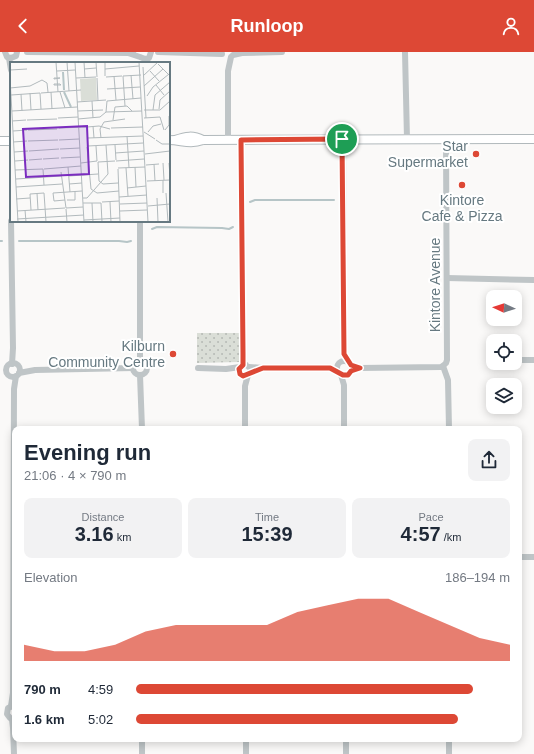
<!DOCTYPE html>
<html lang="en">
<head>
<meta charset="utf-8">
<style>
  :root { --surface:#fff; --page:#f2f2f3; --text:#1f2937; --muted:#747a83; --accent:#dd4835 }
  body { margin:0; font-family:Arial,sans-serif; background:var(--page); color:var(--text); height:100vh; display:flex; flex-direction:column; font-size:15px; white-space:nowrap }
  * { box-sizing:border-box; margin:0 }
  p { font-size:13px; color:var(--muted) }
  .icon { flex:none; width:22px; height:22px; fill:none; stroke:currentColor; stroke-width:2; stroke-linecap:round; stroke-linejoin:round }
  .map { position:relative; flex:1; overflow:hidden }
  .drawer { position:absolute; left:12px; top:374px; width:510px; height:316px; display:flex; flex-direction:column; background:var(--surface); border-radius:8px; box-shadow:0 2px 10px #0003 }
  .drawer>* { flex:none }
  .needle { width:26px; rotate:273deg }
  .controls { position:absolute; left:486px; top:238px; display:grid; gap:8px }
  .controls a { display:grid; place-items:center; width:36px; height:36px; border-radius:8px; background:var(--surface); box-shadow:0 2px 10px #0003; font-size:20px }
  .pin { position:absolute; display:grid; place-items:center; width:34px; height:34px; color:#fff; margin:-17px; border:2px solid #fff; border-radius:50%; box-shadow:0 1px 4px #0007 }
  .round { display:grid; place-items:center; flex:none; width:42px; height:42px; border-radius:8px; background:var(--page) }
  .headline { display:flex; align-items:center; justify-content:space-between; height:68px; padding:0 12px }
  h1 { font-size:22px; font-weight:600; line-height:30px }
  .stats { display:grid; grid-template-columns:repeat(3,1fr); gap:6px; height:68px; padding:4px 12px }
  .stats div { display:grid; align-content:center; border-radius:8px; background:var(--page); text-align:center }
  .stats b { font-size:20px; font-weight:600 }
  .stats small { font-size:11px; font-weight:400 }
  .stats p { font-size:11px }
  .chart { height:112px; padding:8px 12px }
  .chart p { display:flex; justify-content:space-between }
  .chart svg { width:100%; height:72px; margin-top:4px; fill:var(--accent); opacity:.7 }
  ul { padding:0 12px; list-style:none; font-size:13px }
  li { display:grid; grid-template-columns:64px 48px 1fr; align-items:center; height:30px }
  li i { height:10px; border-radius:5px; background:var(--accent) }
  header { display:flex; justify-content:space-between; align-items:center; height:52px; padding:0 12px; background:var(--accent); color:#fff; font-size:18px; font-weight:600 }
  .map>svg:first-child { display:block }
</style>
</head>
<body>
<header><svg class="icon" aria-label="back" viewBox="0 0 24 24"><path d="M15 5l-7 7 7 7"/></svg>Runloop<svg class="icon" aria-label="person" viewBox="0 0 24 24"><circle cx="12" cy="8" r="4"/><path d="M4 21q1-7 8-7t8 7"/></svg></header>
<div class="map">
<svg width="534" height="702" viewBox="0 0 534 702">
  <defs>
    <pattern id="grass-dots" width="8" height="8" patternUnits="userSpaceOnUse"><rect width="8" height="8" fill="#daded7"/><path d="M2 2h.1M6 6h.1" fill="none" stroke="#b5b9b4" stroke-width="1.8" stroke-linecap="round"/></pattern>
  </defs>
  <rect width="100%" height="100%" fill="#faf9f8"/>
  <polygon fill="url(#grass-dots)" points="197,281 239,281 239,310 197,311"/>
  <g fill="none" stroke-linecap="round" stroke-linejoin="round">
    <g stroke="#b6c5c7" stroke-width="2">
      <polyline points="250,150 255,148 334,148"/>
      <polyline points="152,177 157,175 222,176 229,177 233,175"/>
      <polyline points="0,189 2,189"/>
      <polyline points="19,189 119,189 127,190 131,189"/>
    </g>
    <g stroke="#b1b9bc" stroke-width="10">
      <g id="secondary">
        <path d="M169 88C182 88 189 93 203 88L534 87"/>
        <path d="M175 88C186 84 193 83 203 88"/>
        <polyline points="0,89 11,89"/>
      </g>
    </g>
    <g stroke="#bfc5c7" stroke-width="6">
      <polyline points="5,0 7,5 11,6 16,4 17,0"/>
      <polyline points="27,0 128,1 133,0"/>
      <polyline points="158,0 222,2"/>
      <polyline points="405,0 407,87"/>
      <polyline points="128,1 140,5 145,7 149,6 151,0"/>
      <polyline points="233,3 242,1 282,0"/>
      <polyline points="9,6 11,18"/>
      <polyline points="343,87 344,302"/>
      <polyline points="446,87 447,308 446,311 443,314 448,328 449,377"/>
      <polyline points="228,88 228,19 231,5"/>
      <polyline points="241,88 243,313"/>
      <polyline points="11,169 13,296 12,312"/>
      <polyline points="447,226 534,228"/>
      <polyline points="515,308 534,308"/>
      <circle cx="344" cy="316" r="7"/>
      <polyline points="140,309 140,169"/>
      <circle cx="140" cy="316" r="7"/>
      <circle cx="13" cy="318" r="7"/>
      <polyline points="246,313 241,314 239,317 240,322 243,324 248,323 250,320 258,318"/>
      <polyline points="249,315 263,316 330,316"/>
      <polyline points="198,316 226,317 240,315"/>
      <polyline points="351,319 360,316 441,315 443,314"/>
      <polyline points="19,321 35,318 133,316"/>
      <polyline points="140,323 142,377"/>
      <polyline points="341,323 344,333 344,377"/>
      <polyline points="245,377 245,334 248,323"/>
      <polyline points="519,505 534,505"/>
      <polyline points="11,654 13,641 14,337 16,324"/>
      <polyline points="13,654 8,656 7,662 10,666 15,667"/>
      <polyline points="12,667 13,676 14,702"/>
      <polyline points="142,687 142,702"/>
      <polyline points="346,687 346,702"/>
      <polyline points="449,687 449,702"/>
      <polyline points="246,702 246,687"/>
    </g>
    <use href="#secondary" stroke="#fff" stroke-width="8"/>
  </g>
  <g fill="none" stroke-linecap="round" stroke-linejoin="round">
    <g stroke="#fff" stroke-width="8">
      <polygon id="route" points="342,87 344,302 351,313 360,316 351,319 348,323 343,323 330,316 263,316 243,324 240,322 239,317 243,313 243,302 241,88"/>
    </g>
    <use href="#route" stroke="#dd4835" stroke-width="5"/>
  </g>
  <g fill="#dd4835" stroke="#fff" stroke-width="1.5">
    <circle cx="476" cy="102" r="4"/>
    <circle cx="462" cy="133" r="4"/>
    <circle cx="173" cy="302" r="4"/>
  </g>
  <g text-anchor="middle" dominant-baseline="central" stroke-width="4" stroke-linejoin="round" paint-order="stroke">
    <g font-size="14" fill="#667981" stroke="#fff" text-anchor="end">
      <text x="468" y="94">Star<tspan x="468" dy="16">Supermarket</tspan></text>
      <text x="462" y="148" text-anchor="middle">Kintore<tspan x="462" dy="16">Cafe &amp; Pizza</tspan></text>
      <text x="165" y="294">Kilburn<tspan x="165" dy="16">Community Centre</tspan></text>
    </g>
    <g font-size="14" fill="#667981" stroke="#fff">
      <text transform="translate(435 233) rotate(-90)">Kintore Avenue</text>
    </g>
  </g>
  <g transform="translate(10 10)">
    <rect width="160" height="160" fill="#faf9f8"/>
    <path d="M86 16 87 38 71 39 70 17Z" fill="#daded7"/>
    <path d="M75 18 84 20 83 32 77 31Z" fill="#daded7"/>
    <path fill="none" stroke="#b6c5c7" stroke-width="2" d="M53 10 54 28M54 30 61 45"/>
    <path fill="none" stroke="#b2babd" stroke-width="1" d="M46 0 48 30M57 0 59 29M65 0 74 160M74 0 75 16M86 0 87 15M95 0V14M129 0 138 160M148 2 160 14M133 5 136 56M74 7 86 6M95 7 129 4M0 8 17 7M47 9 65 8M140 9 149 19M121 13 123 37M104 14 106 38M113 14 115 44M113 14 131 13M133 14 148 0M96 15 112 14M0 16 8 160M44 16H50L44 17ZM66 16 86 15M87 16 88 39M44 22H50L51 23H44ZM146 23 154 33M134 24 153 7M0 26 20 24 32 18 37 21 38 30M97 27 130 25M41 30 42 47M50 30 55 46M20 31 21 48M30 31 31 47M31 31 71 28M11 32 12 49M1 33 30 31M137 34 143 25 159 12M82 39 83 56M97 39 131 36M67 40 96 38M149 47 150 38 160 29M134 48H150M143 48 145 33 160 20M150 48 160 39M2 49 67 45M68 49 93 48M96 50 132 49M150 55 154 68M48 56 68 55M134 56 150 55M68 57 90 55 96 50 97 39M17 58 47 57M103 58 105 45 117 44 122 49M2 59 16 58M83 64 84 76M77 65 89 64 100 67M49 66 76 65M101 66 133 65M18 68 47 67M155 68 159 63V54M3 69 17 68M134 70 145 77M138 70 143 64 151 62M117 74 119 106M78 76 133 74M91 76 90 67 94 60 115 57M49 78 69 77M146 78 152 82H160M18 79 48 78M3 80 17 79M105 83 106 98M78 84 133 81M86 84 87 99M77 85 81 127 87 131 109 129M50 87 70 86M19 89 49 87M4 90 18 89M105 91 134 89M135 92 160 89M51 96 70 95M33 97 49 96M19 98 32 97M5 99 18 98M106 99 134 97M88 100 89 119 93 122 108 121M88 100 105 99M71 101 87 99M153 101 154 118M159 101 160 114M144 102 145 119M136 103 149 102M58 105 60 130M125 105 126 125M108 106 135 105M116 106 118 134M33 107 34 123M34 107 71 104M108 107 110 160M5 108 33 107M51 110 56 146M59 114 88 112M6 117 51 114M153 118V131M137 119 160 118M59 122 72 121M6 125 52 122M117 126 136 124M27 131 28 148M156 131 158 160M109 135 137 133M73 136H77L98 112 96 83M147 136 148 160M6 137 20 136M55 138 44 139 43 131 72 129M57 138H65V129M92 140 109 139M100 140 101 160M73 141H91M82 141 83 160M91 141 92 160M110 142 137 141M138 144 160 142M56 146 73 145M56 147 57 160M15 148 16 160M21 148 20 132 34 131 36 160M7 149 55 146M110 149 137 148M7 157 74 153M74 158 110 156"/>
    <path fill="#7b2cbf" fill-opacity="0.15" stroke="#7b2cbf" stroke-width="2" d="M77 64 79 112 16 115 13 67Z"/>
    <rect width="160" height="160" fill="none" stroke="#667981" stroke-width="2"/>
  </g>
</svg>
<div class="controls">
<a><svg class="needle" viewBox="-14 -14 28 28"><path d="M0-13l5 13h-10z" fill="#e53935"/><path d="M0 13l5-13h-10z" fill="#747a83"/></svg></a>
<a><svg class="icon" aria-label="locate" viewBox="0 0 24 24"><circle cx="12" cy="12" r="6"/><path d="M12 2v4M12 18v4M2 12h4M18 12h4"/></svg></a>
<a><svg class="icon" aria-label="layers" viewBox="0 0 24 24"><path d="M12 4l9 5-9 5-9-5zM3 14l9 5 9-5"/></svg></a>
</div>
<div class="pin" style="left:342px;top:87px;background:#1e9e55"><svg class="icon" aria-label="arrive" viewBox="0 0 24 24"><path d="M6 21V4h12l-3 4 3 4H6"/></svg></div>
<section class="drawer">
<div class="headline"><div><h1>Evening run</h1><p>21:06 · 4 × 790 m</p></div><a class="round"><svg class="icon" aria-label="share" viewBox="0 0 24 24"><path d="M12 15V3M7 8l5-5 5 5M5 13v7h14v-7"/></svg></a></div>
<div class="stats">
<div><p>Distance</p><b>3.16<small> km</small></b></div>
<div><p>Time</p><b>15:39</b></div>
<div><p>Pace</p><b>4:57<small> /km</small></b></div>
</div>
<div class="chart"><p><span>Elevation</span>186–194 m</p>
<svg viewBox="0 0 160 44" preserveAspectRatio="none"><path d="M0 44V34L10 38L20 38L30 34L40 26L50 22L60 22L70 22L80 22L90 14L100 10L110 6L120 6L130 14L140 22L150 30L160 34V44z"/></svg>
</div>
<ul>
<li><b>790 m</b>4:59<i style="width:90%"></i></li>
<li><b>1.6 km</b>5:02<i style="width:86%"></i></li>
</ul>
</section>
</div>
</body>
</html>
